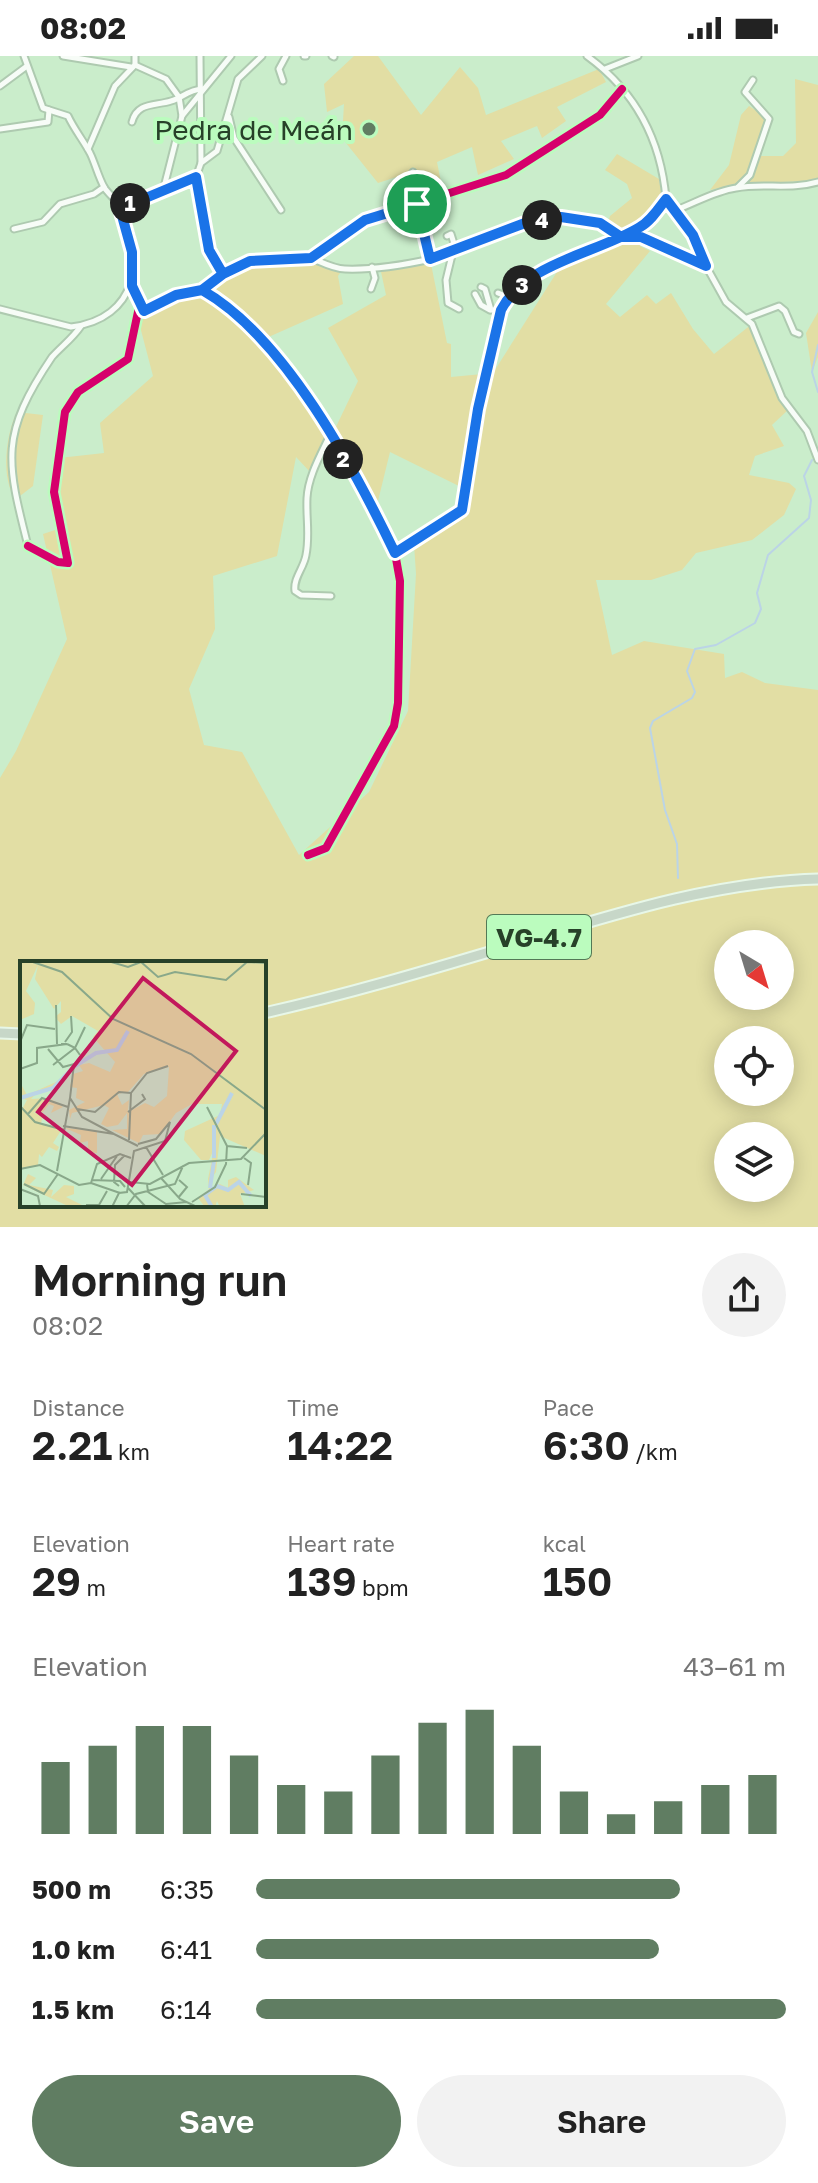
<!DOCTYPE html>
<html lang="en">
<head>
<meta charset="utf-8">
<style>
  :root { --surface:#fff; --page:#f2f2f2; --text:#222; --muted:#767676; --accent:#607d62 }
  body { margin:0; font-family:"Golos Text",sans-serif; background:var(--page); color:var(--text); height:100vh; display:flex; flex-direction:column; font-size:30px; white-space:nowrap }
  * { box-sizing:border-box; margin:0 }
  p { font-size:26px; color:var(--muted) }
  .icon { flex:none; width:44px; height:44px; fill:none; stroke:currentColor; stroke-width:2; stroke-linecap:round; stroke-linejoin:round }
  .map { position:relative; height:1171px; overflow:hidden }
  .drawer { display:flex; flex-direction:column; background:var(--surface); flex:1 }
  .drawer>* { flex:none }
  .needle { width:52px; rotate:142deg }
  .controls { position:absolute; left:714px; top:874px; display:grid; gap:16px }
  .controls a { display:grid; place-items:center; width:80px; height:80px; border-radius:50%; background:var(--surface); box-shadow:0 4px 20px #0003; font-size:40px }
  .pin { position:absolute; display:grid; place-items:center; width:68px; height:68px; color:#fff; margin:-34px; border:4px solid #fff; border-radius:50%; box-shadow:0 2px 8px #0007 }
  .km { position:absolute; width:40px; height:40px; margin:-20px; border-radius:50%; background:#222; color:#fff; font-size:22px; line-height:40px; text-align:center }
  .round { display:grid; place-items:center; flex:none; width:84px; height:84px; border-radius:42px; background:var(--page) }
  .summary { display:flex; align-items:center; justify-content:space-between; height:136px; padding:0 32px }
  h1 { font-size:44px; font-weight:600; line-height:60px }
  .figures { display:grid; grid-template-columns:repeat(3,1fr); gap:12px; height:136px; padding:8px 32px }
  .figures div { display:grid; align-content:center }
  .figures b { font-size:40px; font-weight:600 }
  .figures small { font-size:22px; font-weight:400 }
  .figures p { font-size:22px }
  .chart { height:224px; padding:16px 32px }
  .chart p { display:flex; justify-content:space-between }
  .chart svg { width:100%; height:144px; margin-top:8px; stroke:var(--accent); stroke-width:6 }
  .cta { display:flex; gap:16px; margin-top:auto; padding:16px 32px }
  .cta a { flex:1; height:92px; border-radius:48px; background:var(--accent); color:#fff; font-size:32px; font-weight:600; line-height:92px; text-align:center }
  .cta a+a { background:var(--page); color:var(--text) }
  ul { padding:0 32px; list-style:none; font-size:26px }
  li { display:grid; grid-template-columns:128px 96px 1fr; align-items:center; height:60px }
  li i { height:20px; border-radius:10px; background:var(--accent) }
  .status { display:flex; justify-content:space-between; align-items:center; height:56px; padding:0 40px; background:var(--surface); direction:ltr }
  .status svg { height:22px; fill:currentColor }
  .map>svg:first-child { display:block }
</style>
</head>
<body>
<div class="status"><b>08:02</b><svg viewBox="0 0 49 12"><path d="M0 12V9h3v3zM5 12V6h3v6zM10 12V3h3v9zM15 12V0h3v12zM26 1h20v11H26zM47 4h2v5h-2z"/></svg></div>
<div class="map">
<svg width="818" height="1171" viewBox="0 0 818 1171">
  <rect width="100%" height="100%" fill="#caedcb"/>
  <g fill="#e2dea4" fill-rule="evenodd">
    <polygon points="354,0 378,0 421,59 460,11 478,32 486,59 599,13 606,26 557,51 566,65 542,82 537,70 501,85 514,103 478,119 472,91 437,106 443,136 419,143 412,116 378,127 342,82 344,48 327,56 324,28"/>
    <polygon points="795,23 818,29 818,125 741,127 710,134 729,109 741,59 749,50 769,63 757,100 783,100 796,87"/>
    <path d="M617 98 659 123 662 142 643 164 640 190 650 195 606 248 620 261 647 239 656 248 671 237 693 273 714 298 752 268 789 353 772 369 784 390 755 400 749 419 789 427 796 433 784 459 752 484 696 497 682 514 651 524H596L612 599 644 585 724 598 725 622 742 616 765 627 818 634V1171H0V722L16 695 67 583 43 478 61 472 54 436 59 402 104 397 100 367 153 320 137 259 176 239 202 234 223 218 250 205 311 202 342 214 338 220 343 248 264 283 306 338 329 380 312 418 296 401 277 500 213 520 215 573 189 633 204 689 242 696 299 799 369 736 408 655 416 518 414 488 462 454 465 433 390 396 377 449 333 377 358 325 328 272 386 239 380 211 430 203 447 287 451 288V321L493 317 562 208 603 182 610 160 632 142 627 128 605 114ZM728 888H780V940H728ZM22 907H264V1149H22ZM728 984H780V1036H728ZM728 1080H780V1132H728Z"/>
    <polygon points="818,256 818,301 812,316 806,277"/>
    <path d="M17 356 43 359 33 430 16 443C0 424 6 377 17 356Z"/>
  </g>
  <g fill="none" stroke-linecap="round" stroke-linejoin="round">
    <g stroke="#bbd4e6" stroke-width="2">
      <polyline points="818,289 812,316 818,336"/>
      <polyline points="678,822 677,788 665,754 650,672 653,665 692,642 695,636 687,615 695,593 716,589 755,567 761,553 757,537 768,499 809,462 811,444 804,420 812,404"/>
    </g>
    <g stroke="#aecab0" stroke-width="9">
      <g id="street">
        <polyline points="63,0 131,11"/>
        <polyline points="135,0 135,9"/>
        <polyline points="200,0 201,107"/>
        <polyline points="304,0 306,0"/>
        <polyline points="332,0 334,1"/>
        <path d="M587 0C635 35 661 84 666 143"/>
        <polyline points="135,9 166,23 179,41 182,60 163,135"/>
        <polyline points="605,13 638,0"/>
        <polyline points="283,25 279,13 286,0"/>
        <polyline points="0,30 27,10"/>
        <polyline points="182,60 231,0"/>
        <polyline points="229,61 234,82 281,154"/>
        <path d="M132 66C137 46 155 50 171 45 182 42 188 34 202 33"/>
        <polyline points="0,73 48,66 49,54"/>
        <polyline points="88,93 115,30 135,9"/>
        <polyline points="413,116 430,203"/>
        <polyline points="196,121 209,194 223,218"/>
        <polyline points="738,131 750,119 769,63 745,36 753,24"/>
        <polyline points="119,149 148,141 196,121 201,107 217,95 238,23 262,0"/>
        <path d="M676 154C695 147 715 135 736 132 764 127 791 134 818 126"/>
        <polyline points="14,173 43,166 60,148 94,138 104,131"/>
        <polyline points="447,180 451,178 456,194"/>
        <polyline points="622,181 641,181 706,210 693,179 666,143"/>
        <polyline points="453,195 446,224 448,247 459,253"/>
        <path d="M311 202C321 206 334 213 345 213 373 214 404 209 431 203 489 188 565 131 621 181"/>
        <polyline points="706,210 726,246 752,268 782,342 807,375 818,404"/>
        <polyline points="132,230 144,255 176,239 202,234 223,218 250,205 311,202 365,164 506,119 600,59 622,33"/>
        <polyline points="481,231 485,233 491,254 501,254"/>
        <polyline points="371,233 375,222 372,211"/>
        <path d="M202 234C285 281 354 412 395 497L400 525 398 647 394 670 326 792 308 799"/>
        <polyline points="498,237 508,241"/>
        <polyline points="475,238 481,249 490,254"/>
        <path d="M0 253 71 271C137 263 148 202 119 150 116 143 108 138 104 131 98 120 95 107 90 97 83 84 74 73 68 60L43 52 24 0"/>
        <polyline points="747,262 779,250 785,255 794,276 799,278"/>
        <path d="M81 270C73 282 62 290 52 301 0 378 6 404 28 490L58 506 68 507 54 436 65 356 78 336 128 303 139 251"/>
        <path d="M329 381C320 400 308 421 307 442 306 462 310 479 306 499 304 512 293 522 295 535L301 539 331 540"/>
        <path d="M395 497 462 454 478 353 501 254C527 203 597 200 642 170 651 164 659 152 666 143"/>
      </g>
    </g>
    <g stroke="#e7f7e8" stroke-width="13">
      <g id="highway">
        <path d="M264 957C349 938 432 913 516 888 615 858 714 826 818 823"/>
        <polyline points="0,977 22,978"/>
      </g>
    </g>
    <use href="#street" stroke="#f7fcf7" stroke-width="5"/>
    <use href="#highway" stroke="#c7d7c8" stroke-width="9"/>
    <g stroke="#bbfcbe" stroke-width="13">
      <g id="cycleway">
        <polyline points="132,230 144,255 176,239 202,234 223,218 250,205 311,202 365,164 506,119 600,59 622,33"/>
        <path d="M202 234C285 281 354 412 395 497L400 525 398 647 394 670 326 792 308 799"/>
        <polyline points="28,490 58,506 68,507 54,436 65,356 78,336 128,303 139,251"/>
      </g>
    </g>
    <use href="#cycleway" stroke="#d6006c" stroke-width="8"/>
  </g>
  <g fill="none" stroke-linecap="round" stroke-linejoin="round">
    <g stroke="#fff" stroke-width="16">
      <path id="route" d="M417 148 365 164 311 202 250 205 223 218 202 234 176 239 144 255 132 230V196L119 149 148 141 196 121 209 194 223 218 202 234C285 281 354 412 395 497L462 454 478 353 501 254C526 206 596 198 640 171 651 165 659 152 666 143L693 179 706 210 641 181H621L600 167 561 161 525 167 430 203 417 148"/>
    </g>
    <use href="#route" stroke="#1a73e8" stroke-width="10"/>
  </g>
  <circle fill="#607d62" stroke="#bbfcbe" stroke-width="3" cx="369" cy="73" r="8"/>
  <g text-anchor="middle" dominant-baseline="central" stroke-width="8" stroke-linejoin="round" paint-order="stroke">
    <rect fill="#bbfcbe" stroke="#537956" stroke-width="2" x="487" y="859" width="104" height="44" rx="6"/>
    <g font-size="26" font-weight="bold" fill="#274129">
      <text x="539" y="881">VG-4.7</text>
    </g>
    <g font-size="28" fill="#274129" stroke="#bbfcbe" text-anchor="end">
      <text x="353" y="73">Pedra de Meán</text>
    </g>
  </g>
  <g transform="translate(20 905)">
    <rect width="246" height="246" fill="#caedcb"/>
    <path d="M0 0H246V195L200 175 196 211 190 219V228L200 223 208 227V219L216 216 234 229 220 233 225 246H200L197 240 195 246H185L178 237 189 228 188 218 194 188 189 199H181L164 179 165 170 200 154 202 143H172L156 152 141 173 123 174 119 182 92 169 107 168V152L98 164 87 166 81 163 89 147 84 144 52 152 50 158 49 149 65 141 56 137 57 127 50 126 53 113 63 110 59 104 69 102 90 111 95 101 73 76 78 70 52 55 41 63 35 56 41 51V40L34 48 15 18 18 4 6 30 15 42 14 53 0 59ZM149 106 147 135 134 146 125 142 108 151 109 139 102 144 97 133 108 131 124 113ZM47 116 34 130 20 128 11 138 29 137 43 146 31 152 34 145 29 143 23 151H13L23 155 21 162 42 168 33 182 39 186 37 190 29 186 22 196 19 193 18 204 0 208V152L7 139 0 137 2 125 7 134ZM45 167 77 170V192L68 191V180L60 182 61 174ZM8 213 16 217 9 224 33 229 31 236 44 224 54 225V233L46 236 66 246H50L3 224Z" fill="#e2dea4" fill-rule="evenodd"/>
    <path fill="none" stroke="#bbd4e6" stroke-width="4" d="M55 105 76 92 97 89 108 70M0 137 33 127 53 107M196 163 212 132M194 164V197M190 227 194 200M192 246 185 234 197 225 208 229 219 221 231 235"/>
    <path fill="none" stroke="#89a88a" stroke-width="2" d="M10 0 42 11 93 58 171 93 246 149M88 0 108 6 121 1 138 16 155 11 206 19 227 1 246 2M36 44 37 83M0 81 7 64 35 68M45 81 52 71 51 55M47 83 55 87 65 66M28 88 43 106 54 103 50 137M33 104 55 87 60 94M0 108 17 102V87L47 83H41M0 145 15 161 44 169M187 146 207 185 227 187M57 148 75 151 99 131 111 132M108 151 125 138 122 133M8 153 22 137 48 146M43 165 94 173 118 185M109 179 111 132 127 112 148 105M126 186 143 214M224 197 231 202 228 224M0 208 20 204 59 224 71 222M37 210 50 137 62 156 94 173M141 217 160 238 177 246M81 218 97 195M72 219 100 220 105 226M110 221 130 223 169 202 221 198 246 172M71 222 77 203 100 193 111 197M71 222 100 232M4 223 24 233 38 213M127 223 128 231 146 243 167 241M99 225 94 221 95 204 105 194M108 227 126 246M0 228 18 235 20 245M221 233 246 236M158 237 167 226 159 219M172 241 195 226 206 203 207 185M66 244H79L87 230M92 246 99 232 107 231 114 190 145 180 150 161 136 178 118 183M106 246 116 233 155 223 163 205"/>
    <path fill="#c2185b" fill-opacity="0.15" stroke="#c2185b" stroke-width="4" d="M123 17 216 90 112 224 18 151Z"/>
    <rect width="246" height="246" fill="none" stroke="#274129" stroke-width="4"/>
  </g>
</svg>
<div class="controls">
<a><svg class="needle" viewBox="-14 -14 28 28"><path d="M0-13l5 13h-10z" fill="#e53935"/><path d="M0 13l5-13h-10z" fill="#767676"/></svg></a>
<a><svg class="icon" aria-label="locate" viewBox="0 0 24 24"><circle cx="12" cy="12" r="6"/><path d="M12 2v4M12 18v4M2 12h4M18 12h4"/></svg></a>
<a><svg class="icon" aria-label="layers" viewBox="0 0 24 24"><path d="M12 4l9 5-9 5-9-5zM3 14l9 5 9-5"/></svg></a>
</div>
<div class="pin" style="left:417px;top:148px;background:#1e9e55"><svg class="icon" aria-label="arrive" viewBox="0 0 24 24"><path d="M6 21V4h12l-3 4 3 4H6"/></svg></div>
<b class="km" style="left:130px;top:147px">1</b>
<b class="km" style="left:343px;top:403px">2</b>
<b class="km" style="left:522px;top:229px">3</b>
<b class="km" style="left:542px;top:164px">4</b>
</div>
<section class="drawer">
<div class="summary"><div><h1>Morning run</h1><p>08:02</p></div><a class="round"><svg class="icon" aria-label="share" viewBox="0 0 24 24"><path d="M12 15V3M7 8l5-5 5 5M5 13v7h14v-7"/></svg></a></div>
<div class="figures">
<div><p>Distance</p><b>2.21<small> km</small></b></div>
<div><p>Time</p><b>14:22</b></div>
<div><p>Pace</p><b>6:30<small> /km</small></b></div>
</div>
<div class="figures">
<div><p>Elevation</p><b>29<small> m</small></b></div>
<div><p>Heart rate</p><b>139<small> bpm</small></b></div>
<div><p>kcal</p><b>150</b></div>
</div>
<div class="chart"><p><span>Elevation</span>43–61 m</p>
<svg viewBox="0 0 160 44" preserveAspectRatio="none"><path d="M5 44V22M15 44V17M25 44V11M35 44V11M45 44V20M55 44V29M65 44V31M75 44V20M85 44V10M95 44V6M105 44V17M115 44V31M125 44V38M135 44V34M145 44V29M155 44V26"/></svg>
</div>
<ul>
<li><b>500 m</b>6:35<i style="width:80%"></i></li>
<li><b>1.0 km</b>6:41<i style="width:76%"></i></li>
<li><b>1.5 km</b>6:14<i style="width:100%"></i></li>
</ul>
<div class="cta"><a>Save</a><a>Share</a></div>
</section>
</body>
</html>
